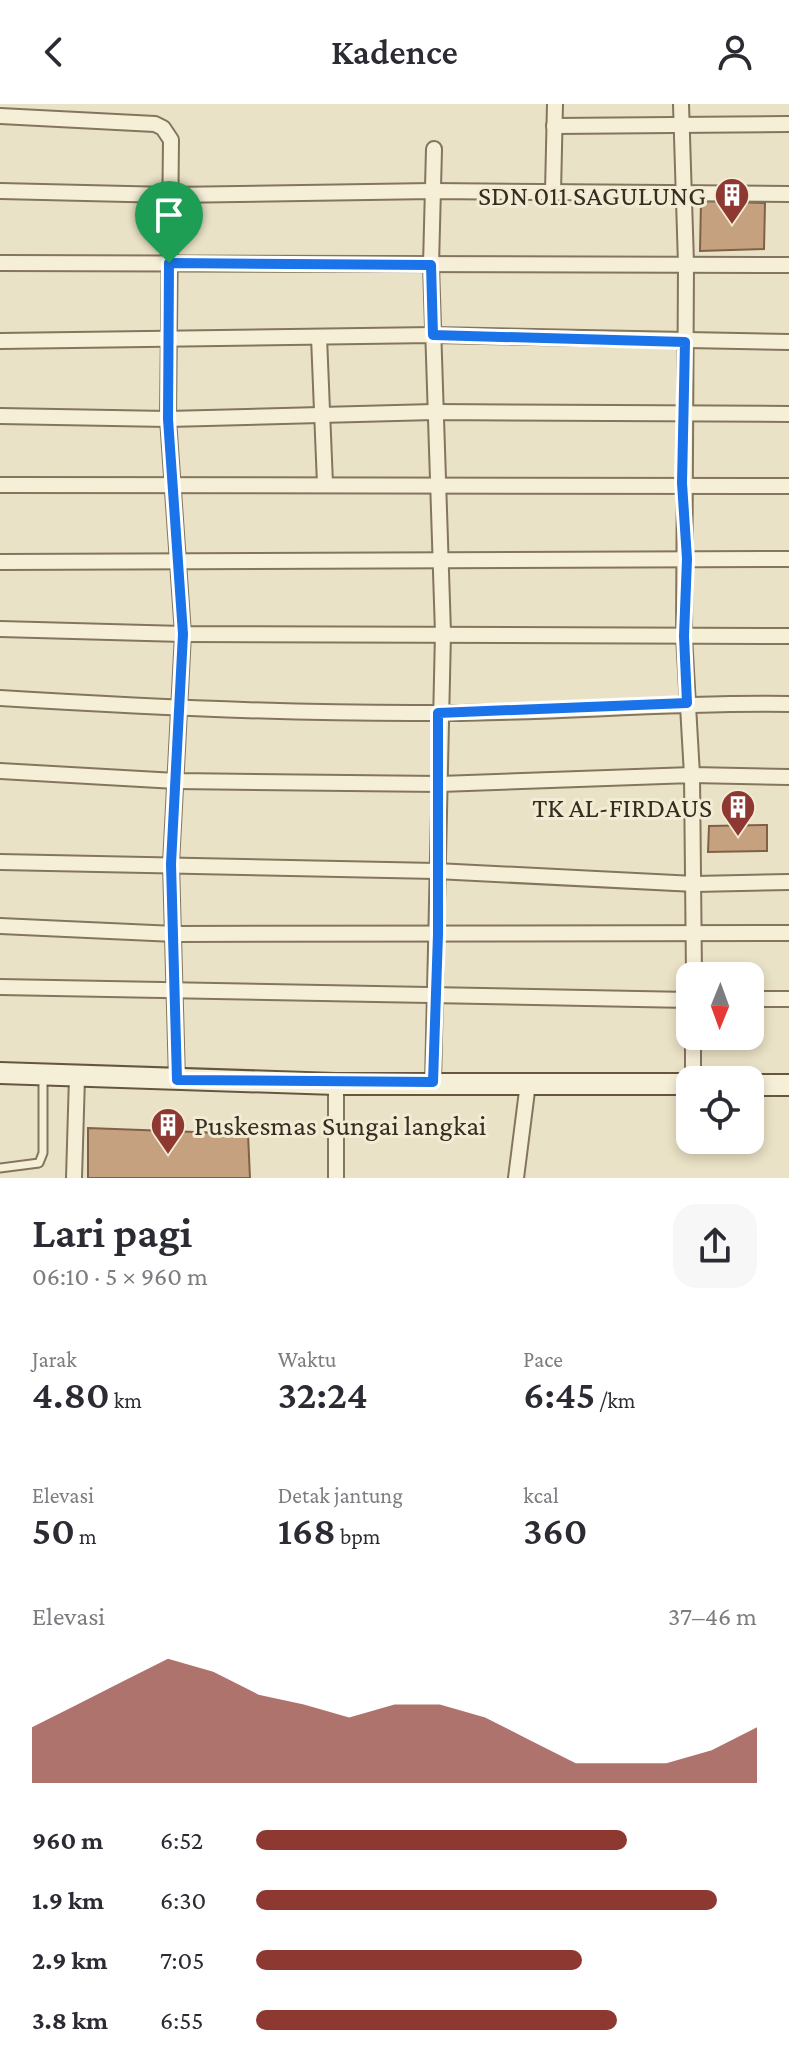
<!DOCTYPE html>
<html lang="id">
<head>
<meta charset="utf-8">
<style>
  :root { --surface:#fff; --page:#f7f7f7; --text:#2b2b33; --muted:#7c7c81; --accent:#8e3832 }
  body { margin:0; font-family:"Crimson Pro",serif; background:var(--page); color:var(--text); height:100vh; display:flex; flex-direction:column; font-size:30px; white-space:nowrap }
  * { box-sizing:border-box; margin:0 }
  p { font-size:26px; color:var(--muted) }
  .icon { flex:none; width:44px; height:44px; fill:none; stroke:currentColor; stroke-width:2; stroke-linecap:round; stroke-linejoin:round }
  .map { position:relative; height:1074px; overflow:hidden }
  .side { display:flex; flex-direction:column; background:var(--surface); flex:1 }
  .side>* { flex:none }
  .needle { width:52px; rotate:181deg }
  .fabs { position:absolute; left:676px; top:858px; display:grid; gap:16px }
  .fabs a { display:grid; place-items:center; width:88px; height:88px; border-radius:16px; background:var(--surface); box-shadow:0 4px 12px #0003; font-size:40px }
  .pin { position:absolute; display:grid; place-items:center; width:68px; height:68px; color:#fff; margin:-82px -34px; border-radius:50% 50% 50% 0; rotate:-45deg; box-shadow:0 0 8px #0007 }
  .pin .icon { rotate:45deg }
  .round { display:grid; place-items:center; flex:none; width:84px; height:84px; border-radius:24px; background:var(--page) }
  .head { display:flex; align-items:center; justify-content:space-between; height:136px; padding:0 32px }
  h1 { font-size:44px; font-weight:600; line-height:60px }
  .metrics { display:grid; grid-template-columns:repeat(3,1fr); gap:12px; height:136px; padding:8px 32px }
  .metrics div { display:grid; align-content:center }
  .metrics b { font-size:40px; font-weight:600 }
  .metrics small { font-size:22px; font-weight:400 }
  .metrics p { font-size:22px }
  .chart { height:224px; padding:16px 32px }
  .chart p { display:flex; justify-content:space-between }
  .chart svg { width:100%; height:144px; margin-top:8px; fill:var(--accent); opacity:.7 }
  ul { padding:0 32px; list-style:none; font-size:26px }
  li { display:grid; grid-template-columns:128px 96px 1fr; align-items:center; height:60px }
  li i { height:20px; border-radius:10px; background:var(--accent) }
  header { display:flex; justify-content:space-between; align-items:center; height:104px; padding:0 32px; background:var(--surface); font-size:36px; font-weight:600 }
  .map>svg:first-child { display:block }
</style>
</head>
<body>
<header><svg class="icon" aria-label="back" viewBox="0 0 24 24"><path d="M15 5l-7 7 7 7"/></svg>Kadence<svg class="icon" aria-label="person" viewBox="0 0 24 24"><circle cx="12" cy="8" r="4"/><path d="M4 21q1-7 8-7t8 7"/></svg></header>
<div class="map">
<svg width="789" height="1074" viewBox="0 0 789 1074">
  <rect width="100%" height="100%" fill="#eae2c6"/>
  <g fill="#c5a17f" stroke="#816145" stroke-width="2">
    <polygon points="701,97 765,99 764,145 700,147"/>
    <polygon points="767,721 767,747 708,748 709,722"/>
    <polygon points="88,1024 248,1030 250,1074 88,1074"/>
  </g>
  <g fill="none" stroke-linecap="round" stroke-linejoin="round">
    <g stroke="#84755d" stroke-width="11">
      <polyline id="lane" points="0,1064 39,1059 43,1049 43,973"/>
    </g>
    <g stroke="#84755d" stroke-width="18">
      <g id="street">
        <polyline points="681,0 686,160 684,532 692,671 789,673"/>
        <polyline points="0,12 155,20 163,24 171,36 168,315 183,530 171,760 177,976"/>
        <polyline points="554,22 789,20"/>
        <polyline points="0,87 170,91 433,87 789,90"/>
        <polyline points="553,88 555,0"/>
        <polyline points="0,159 789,161"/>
        <polyline points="319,233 325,380"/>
        <polyline points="0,237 433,231 789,238"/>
        <polyline points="0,312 168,315 434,308 789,310"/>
        <polyline points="0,381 789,382"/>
        <polyline points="0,458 789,455"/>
        <polyline points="0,525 183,530 789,532"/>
        <path d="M0 594C145 603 291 610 437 609 554 609 671 598 789 600"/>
        <polyline points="0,667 176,677 440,680 692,671 694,872"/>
        <polyline points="0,758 436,767 695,780 789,778"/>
        <polyline points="0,822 175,830 789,829"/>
        <polyline points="0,883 690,896"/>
        <polyline points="750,895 789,895"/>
        <polyline points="693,976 693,932"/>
        <polyline points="433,978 443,529 431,161 434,45"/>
        <polyline points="336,980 336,1074"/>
        <polyline points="74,1074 77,973"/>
        <polyline points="516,1074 528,979"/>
      </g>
    </g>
    <g stroke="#665640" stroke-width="24">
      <g id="secondary">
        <polyline points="0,969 336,980 690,980"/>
        <polyline points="750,981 789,981"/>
      </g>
    </g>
    <use href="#lane" stroke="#f6efd8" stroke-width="7"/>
    <use href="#street" stroke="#f6efd8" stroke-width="14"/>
    <use href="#secondary" stroke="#f6efd8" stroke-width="20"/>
  </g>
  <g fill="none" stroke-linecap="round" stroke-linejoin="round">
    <g stroke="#fff" stroke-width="16">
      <polygon id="route" points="169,159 431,161 433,231 685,238 682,379 687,455 684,532 687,599 438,609 438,830 433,978 177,976 171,760 183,530 168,315"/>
    </g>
    <use href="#route" stroke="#1a73e8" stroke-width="10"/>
  </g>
  <defs>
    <g id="building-pin" transform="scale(1.8)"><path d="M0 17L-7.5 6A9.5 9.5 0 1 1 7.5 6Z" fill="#8e3832" stroke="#f3ecd5"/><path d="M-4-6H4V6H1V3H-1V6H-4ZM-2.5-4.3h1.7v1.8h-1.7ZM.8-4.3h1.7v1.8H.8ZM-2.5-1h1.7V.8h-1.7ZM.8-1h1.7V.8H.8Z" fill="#fff"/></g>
  </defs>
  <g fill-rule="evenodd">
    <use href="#building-pin" x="732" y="91"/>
    <use href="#building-pin" x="738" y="703"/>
    <use href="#building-pin" x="168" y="1021"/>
  </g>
  <g text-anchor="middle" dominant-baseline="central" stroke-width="6" stroke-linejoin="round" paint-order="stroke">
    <g font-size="28" fill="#362c20" stroke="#f3ecd5" text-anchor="end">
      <text x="706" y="91">SDN 011 SAGULUNG</text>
      <text x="712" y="703">TK AL-FIRDAUS</text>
      <text x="194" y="1021" text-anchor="start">Puskesmas Sungai langkai</text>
    </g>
  </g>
</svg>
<div class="fabs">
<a><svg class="needle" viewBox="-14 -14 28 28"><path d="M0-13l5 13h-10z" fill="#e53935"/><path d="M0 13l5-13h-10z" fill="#7c7c81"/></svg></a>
<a><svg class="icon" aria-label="locate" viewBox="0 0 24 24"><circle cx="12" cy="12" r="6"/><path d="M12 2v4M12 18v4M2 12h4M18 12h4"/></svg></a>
</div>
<div class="pin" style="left:169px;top:159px;background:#1e9e55"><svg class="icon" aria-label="arrive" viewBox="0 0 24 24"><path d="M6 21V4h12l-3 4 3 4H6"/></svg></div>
</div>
<section class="side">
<div class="head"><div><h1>Lari pagi</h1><p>06:10 · 5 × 960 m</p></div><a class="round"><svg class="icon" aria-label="share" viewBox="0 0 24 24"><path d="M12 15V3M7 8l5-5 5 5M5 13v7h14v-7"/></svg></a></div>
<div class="metrics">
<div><p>Jarak</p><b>4.80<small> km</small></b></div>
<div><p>Waktu</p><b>32:24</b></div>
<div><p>Pace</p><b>6:45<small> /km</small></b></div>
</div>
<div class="metrics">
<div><p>Elevasi</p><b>50<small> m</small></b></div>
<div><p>Detak jantung</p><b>168<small> bpm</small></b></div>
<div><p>kcal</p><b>360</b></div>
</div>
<div class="chart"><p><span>Elevasi</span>37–46 m</p>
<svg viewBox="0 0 160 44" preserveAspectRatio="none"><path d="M0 44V27L10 20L20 13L30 6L40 10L50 17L60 20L70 24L80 20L90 20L100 24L110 31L120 38L130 38L140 38L150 34L160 27V44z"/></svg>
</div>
<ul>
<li><b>960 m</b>6:52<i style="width:74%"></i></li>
<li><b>1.9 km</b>6:30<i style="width:92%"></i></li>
<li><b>2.9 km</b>7:05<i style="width:65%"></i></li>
<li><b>3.8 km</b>6:55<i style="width:72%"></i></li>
</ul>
</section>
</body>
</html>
